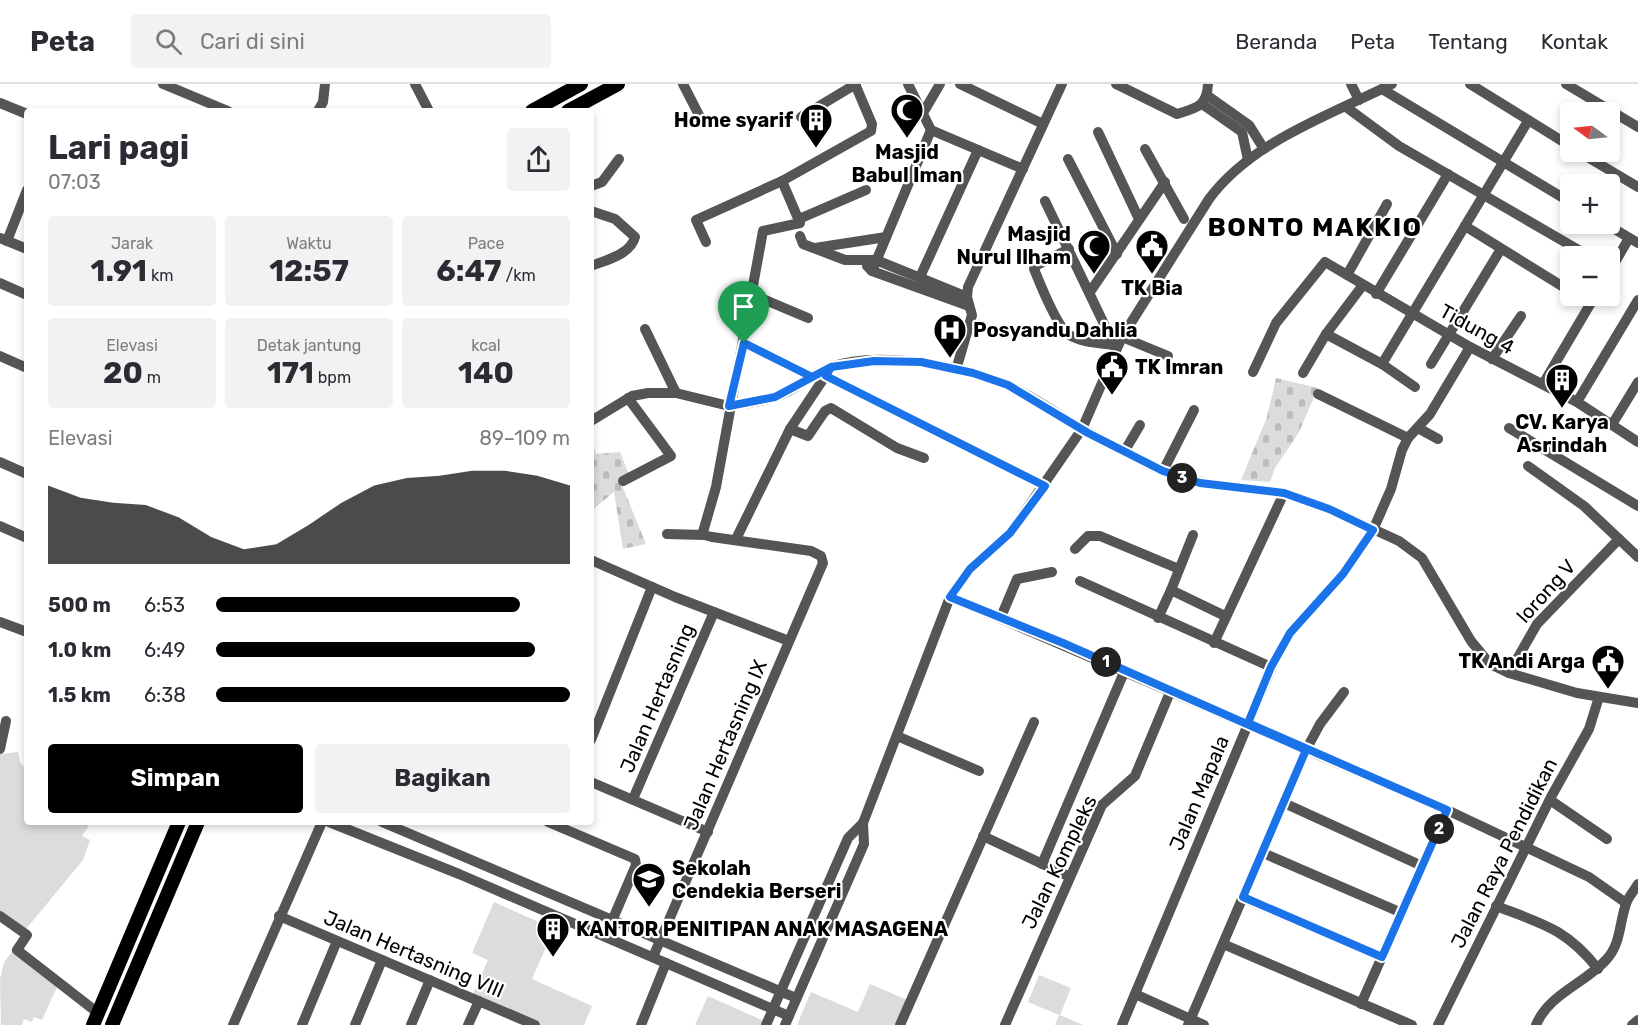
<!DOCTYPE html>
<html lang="id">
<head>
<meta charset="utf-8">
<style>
  :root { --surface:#fff; --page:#f2f2f3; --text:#2b2b33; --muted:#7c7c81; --line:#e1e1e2; --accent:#000 }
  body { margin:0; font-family:Rubik,sans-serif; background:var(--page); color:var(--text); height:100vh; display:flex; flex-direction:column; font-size:22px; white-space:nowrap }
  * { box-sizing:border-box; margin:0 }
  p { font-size:20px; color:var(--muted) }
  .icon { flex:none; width:33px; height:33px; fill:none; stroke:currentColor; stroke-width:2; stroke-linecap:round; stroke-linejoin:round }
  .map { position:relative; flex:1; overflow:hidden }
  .drawer { position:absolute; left:24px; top:24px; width:570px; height:717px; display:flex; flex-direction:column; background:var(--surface); border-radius:6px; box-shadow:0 3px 9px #0003 }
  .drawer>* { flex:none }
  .needle { width:39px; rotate:285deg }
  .tools { position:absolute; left:1560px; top:18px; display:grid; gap:12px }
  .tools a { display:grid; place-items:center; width:60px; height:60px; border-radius:6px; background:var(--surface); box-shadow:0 3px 9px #0003; font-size:30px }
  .pin { position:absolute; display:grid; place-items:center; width:51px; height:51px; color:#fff; margin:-62px -26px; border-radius:50% 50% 50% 0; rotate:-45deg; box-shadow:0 0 6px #0007 }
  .pin .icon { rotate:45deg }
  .km { position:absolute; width:30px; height:30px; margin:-15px; border-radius:50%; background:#222; color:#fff; font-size:16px; line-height:30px; text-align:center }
  .round { display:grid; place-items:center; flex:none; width:63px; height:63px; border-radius:6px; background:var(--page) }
  .summary { display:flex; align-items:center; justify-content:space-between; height:102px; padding:0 24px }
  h1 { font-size:33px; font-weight:700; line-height:45px }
  .figures { display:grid; grid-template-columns:repeat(3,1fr); gap:9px; height:102px; padding:6px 24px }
  .figures div { display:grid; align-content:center; border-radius:6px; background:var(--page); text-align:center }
  .figures b { font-size:30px; font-weight:700 }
  .figures small { font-size:16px; font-weight:400 }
  .figures p { font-size:16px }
  .chart { height:168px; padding:12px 24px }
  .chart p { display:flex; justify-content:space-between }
  .chart svg { width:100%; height:108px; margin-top:6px; fill:var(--accent); opacity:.7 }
  .cta { display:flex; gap:12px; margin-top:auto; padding:12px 24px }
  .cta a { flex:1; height:69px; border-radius:6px; background:var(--accent); color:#fff; font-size:24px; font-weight:700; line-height:69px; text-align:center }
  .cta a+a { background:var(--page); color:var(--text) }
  ul { padding:0 24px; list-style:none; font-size:20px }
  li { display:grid; grid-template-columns:96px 72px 1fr; align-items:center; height:45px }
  li i { height:15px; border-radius:8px; background:var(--accent) }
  header { display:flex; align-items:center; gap:36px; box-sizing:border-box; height:84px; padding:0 30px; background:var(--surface); border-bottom:2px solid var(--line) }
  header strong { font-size:28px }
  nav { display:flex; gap:33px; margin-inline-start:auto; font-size:21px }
  .search { width:420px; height:54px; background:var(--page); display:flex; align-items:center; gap:15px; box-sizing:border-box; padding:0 21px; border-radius:6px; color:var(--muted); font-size:22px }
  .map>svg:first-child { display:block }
</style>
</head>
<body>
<header>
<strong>Peta</strong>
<div class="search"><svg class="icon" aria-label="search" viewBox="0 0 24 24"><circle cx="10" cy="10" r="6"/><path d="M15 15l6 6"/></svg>Cari di sini</div>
<nav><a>Beranda</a><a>Peta</a><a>Tentang</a><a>Kontak</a></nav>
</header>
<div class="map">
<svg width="1638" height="941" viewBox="0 0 1638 941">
  <defs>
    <pattern id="cemetery-stones" width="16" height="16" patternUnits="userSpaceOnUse" patternTransform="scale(1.5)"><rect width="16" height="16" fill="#dcdcdc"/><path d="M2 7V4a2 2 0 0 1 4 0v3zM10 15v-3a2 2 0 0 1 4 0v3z" fill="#bbb"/></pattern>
  </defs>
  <rect width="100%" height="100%" fill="#fff"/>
  <g fill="#dcdcdc">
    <polygon points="18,668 20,678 27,687 27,738 91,738 82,752 90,756 83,776 26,845 0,827 0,670"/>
    <polygon points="494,818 554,845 532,895 592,922 584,941 538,941 472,912 488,876 472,869"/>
    <polygon points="13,867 57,903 42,936 34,933 32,938 24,935 22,941 1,941 0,895 4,878"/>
    <polygon points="1039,891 1071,904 1060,931 1083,941 1055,941 1059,931 1028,918"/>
    <polygon points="870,900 912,918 902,941 797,941 811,908 858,928"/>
    <polygon points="708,912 764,937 762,941 695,941"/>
  </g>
  <g fill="url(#cemetery-stones)">
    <polygon points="1276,294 1318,304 1298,350 1275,384 1270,398 1241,396 1267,333"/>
    <polygon points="591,353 596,370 620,368 629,391 621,399 646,460 623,465 614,408 591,427"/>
  </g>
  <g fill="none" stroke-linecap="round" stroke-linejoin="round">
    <g stroke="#555" stroke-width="10">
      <polyline points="163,0 228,27"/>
      <polyline points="415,0 429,27"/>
      <polyline points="683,0 700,33"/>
      <polyline points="908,0 931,46 1023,85"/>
      <polyline points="960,0 1043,40"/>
      <path d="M1116 0 1177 30C1197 24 1207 22 1208 0"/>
      <polyline points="1351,0 1359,16"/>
      <path d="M1392 0C1330 31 1252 57 1209 115L1122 253 1082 345 1150 381 1182 394 1214 401 1284 409 1329 425 1399 457 1422 474 1471 557 1490 580 1509 589 1577 609 1638 619"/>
      <polyline points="1470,0 1570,62"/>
      <polyline points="1566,0 1638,43"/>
      <polyline points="1382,5 1570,118"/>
      <polyline points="1208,12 1249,41 1264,65"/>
      <polyline points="0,19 27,30"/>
      <polyline points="1202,20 1242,48 1248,76"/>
      <polyline points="1346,23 1399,62 1589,172"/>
      <polyline points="318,27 323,18 325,0"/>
      <polyline points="923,29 940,0"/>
      <polyline points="801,33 856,0"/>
      <polyline points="1098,48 1139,135"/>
      <polyline points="1145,65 1184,135"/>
      <polyline points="1579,68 1638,103"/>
      <polyline points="1068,75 1117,170"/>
      <polyline points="591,102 602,98 619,75"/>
      <polyline points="1045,117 1116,265"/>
      <path d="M591 127 615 135 635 153C630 171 606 176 591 182"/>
      <polyline points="799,135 866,106"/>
      <polyline points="1606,140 1638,159"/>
      <polyline points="1465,142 1570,207"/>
      <polyline points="800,152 803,160 845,176 876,176 967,213"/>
      <polyline points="0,154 27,165"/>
      <polyline points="7,157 27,106"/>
      <polyline points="706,158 696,136 782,97 871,47 872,40 855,0"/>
      <polyline points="815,164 886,153"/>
      <path d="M1069 165 1037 181 1034 185C1040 200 1057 243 1069 251 1083 259 1099 259 1115 261"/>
      <polyline points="867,182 872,187 969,222"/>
      <polyline points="872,187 931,46"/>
      <polyline points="1610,187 1629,154"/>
      <polyline points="1347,191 1387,120"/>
      <polyline points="920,193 978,66"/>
      <polyline points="0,199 27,211"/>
      <polyline points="1090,208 1165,98"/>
      <polyline points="751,210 808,234"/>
      <polyline points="1376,210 1448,90"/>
      <polyline points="1577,212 1590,220"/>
      <polyline points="645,245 676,309"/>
      <polyline points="1326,250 1382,280 1415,303"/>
      <polyline points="1122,253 1168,272"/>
      <polyline points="743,259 812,293"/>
      <polyline points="0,272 27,284"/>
      <polyline points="1492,275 1521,232"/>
      <polyline points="1382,280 1528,37"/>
      <polyline points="1431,280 1501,165"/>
      <polyline points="956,286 972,231 967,213 968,203 1062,0"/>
      <polyline points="1253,288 1276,239 1325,178 1470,263 1577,318 1638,358"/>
      <polyline points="1303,289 1326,250 1363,201"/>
      <polyline points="826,292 1045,402"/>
      <polyline points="1543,300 1595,212"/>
      <polyline points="1318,310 1408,354"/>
      <polyline points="1577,318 1638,216"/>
      <path d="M591 337 632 312 648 309H676L729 322C748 319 769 317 787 308 802 301 815 288 831 283 876 266 963 282 1007 301 1033 312 1057 330 1082 345L1010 449 971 485 950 513 863 739 864 760 785 941"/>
      <polyline points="1613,339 1638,298"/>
      <polyline points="1418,344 1438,355"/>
      <polyline points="1509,344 1638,422"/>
      <polyline points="790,345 808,352 825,327 831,324 897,364 924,374"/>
      <polyline points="1124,368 1140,341"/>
      <polyline points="0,378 27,390"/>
      <polyline points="1528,382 1584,422 1638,473"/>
      <polyline points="1163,387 1194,326"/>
      <polyline points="623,397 671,372 628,314"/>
      <polyline points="0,442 27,454"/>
      <polyline points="667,450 704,451"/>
      <polyline points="1193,451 1171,506 1225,532"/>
      <polyline points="736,455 790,345 828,288"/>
      <polyline points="1075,465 1088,452 1100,452 1179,485"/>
      <polyline points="591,476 675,513 789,557"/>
      <polyline points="1080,497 1271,583"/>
      <polyline points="950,513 1447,726 1589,793 1626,819"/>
      <polyline points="1001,533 1017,495 1052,488"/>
      <polyline points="1158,534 1171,506"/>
      <polyline points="0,538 27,548"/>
      <polyline points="1214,559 1284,409"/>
      <polyline points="1509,589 1537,540 1619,455"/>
      <polyline points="897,652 979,687"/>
      <polyline points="591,656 652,503"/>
      <polyline points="0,665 6,637"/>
      <polyline points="591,698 708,748"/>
      <polyline points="633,715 714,528"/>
      <polyline points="1550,716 1607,755"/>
      <polyline points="1284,719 1422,782"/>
      <polyline points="329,738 459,790 789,932"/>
      <polyline points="382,738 796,914"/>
      <polyline points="548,738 635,775 636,781 612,837"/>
      <polyline points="983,752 1070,793"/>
      <polyline points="1263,769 1402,829"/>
      <polyline points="1042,780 1125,586"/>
      <polyline points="1243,814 1382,873"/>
      <path d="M1496 822C1541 839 1567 845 1598 885"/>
      <polyline points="0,832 27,851 17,866 98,929"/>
      <polyline points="279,832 535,941"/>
      <polyline points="1223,860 1412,941"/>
      <polyline points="653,873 823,479 821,472 811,467 712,453 704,451 703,448 716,403 763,147 800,139 782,97"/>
      <polyline points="1135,910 1204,941"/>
      <polyline points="1361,920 1447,726"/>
      <polyline points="233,941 322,738"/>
      <polyline points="302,941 337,857"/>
      <polyline points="355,941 382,876"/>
      <polyline points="411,941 430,896"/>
      <polyline points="468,941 479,917"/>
      <polyline points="641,941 666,879"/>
      <polyline points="766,941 848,754 863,739"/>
      <polyline points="900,941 1034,638"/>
      <polyline points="1005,941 1102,721 1135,692 1171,606"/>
      <polyline points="1122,941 1277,571 1290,549 1343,490 1373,446 1391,405 1402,366 1408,354 1430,330 1470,263"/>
      <polyline points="1188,941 1306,666 1320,640 1344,608"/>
      <polyline points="1438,941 1551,713 1589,645 1599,613"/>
      <path d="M1536 941C1549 910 1584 900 1606 876 1621 860 1619 840 1626 820 1628 813 1634 807 1638 800"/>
      <polyline points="1632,941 1638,936"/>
    </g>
    <g stroke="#000" stroke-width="14">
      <polyline points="532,27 581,0"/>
      <polyline points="568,27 618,0"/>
      <polyline points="93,941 179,738"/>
      <polyline points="112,941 198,738"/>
    </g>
  </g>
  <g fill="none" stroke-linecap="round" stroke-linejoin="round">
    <g stroke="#fff" stroke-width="12">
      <polyline id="route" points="744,259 812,293 831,283 826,292 1045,402 1010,449 970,485 950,513 1063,559 1306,666 1243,813 1382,873 1447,726 1248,639 1271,583 1290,549 1343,490 1373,446 1329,425 1284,409 1200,399 1163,387 1088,349 1008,301 973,289 921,278 874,277 831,283 775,313 729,322 744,259"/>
    </g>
    <use href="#route" stroke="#1a73e8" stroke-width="8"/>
  </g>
  <defs>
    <g id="mosque-pin" transform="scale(1.725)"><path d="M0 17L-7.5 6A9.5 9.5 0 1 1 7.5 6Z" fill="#000" stroke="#fff"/><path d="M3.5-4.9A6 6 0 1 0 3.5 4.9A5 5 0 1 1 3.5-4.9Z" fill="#fff"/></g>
    <g id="building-pin" transform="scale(1.725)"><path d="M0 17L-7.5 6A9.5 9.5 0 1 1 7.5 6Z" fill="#000" stroke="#fff"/><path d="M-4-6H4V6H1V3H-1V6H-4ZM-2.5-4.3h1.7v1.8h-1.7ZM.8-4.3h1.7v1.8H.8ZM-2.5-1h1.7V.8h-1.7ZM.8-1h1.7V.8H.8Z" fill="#fff"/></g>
    <g id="civic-pin" transform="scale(1.725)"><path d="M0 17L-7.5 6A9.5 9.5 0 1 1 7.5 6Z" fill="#000" stroke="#fff"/><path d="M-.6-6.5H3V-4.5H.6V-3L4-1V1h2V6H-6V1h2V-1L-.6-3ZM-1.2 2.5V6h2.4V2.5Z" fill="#fff"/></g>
    <g id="hospital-pin" transform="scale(1.725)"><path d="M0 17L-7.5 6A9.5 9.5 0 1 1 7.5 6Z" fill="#000" stroke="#fff"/><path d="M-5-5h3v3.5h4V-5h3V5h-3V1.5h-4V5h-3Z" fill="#fff"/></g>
    <g id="school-pin" transform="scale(1.725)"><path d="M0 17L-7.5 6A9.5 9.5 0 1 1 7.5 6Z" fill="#000" stroke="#fff"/><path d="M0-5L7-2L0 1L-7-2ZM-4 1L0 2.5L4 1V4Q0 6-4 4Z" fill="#fff"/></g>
  </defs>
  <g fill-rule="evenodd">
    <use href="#mosque-pin" x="907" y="26"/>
    <use href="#building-pin" x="816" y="36"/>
    <use href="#mosque-pin" x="1094" y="162"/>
    <use href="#civic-pin" x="1152" y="162"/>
    <use href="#hospital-pin" x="950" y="246"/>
    <use href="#civic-pin" x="1112" y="283"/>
    <use href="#building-pin" x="1562" y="296"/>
    <use href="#civic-pin" x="1608" y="577"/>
    <use href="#school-pin" x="649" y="795"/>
    <use href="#building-pin" x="553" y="845"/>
  </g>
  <g text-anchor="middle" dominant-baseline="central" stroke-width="4.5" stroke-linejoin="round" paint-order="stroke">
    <g font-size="20" font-weight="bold" fill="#000" stroke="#fff" text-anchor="start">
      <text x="793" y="36" text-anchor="end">Home syarif</text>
      <text x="907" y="68" text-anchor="middle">Masjid<tspan x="907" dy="23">Babul Iman</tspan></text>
      <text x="1071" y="150" text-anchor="end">Masjid<tspan x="1071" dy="23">Nurul Ilham</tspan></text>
      <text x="1152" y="204" text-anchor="middle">TK Bia</text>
      <text x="973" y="246">Posyandu Dahlia</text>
      <text x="1135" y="283">TK Imran</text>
      <text x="1562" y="338" text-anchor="middle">CV. Karya<tspan x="1562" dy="23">Asrindah</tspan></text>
      <text x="1585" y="577" text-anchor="end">TK Andi Arga</text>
      <text x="672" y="784">Sekolah<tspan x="672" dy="23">Cendekia Berseri</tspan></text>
      <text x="576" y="845">KANTOR PENITIPAN ANAK MASAGENA</text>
    </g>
    <g font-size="20" fill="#000" stroke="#fff">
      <text transform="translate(1477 245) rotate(29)">Tidung 4</text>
      <text transform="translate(1546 507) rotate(-48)">lorong V</text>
      <text transform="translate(657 614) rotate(-67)">Jalan Hertasning</text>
      <text transform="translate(725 661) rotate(-67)">Jalan Hertasning IX</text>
      <text transform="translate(1199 709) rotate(-67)">Jalan Mapala</text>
      <text transform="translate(1504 769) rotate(-63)">Jalan Raya Pendidikan</text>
      <text transform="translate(1059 778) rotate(-64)">Jalan Kompleks</text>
      <text transform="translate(414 870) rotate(23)">Jalan Hertasning VIII</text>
    </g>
    <g font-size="26" font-weight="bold" letter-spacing="1.5" fill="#000" stroke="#fff">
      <text x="1315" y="143">BONTO MAKKIO</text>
    </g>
  </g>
</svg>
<div class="tools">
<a><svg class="needle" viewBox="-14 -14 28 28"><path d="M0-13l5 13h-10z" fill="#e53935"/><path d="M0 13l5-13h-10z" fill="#7c7c81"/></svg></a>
<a>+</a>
<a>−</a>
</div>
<div class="pin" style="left:744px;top:259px;background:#1e9e55"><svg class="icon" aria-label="arrive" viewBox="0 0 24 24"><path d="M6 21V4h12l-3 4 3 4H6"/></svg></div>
<b class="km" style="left:1106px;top:578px">1</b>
<b class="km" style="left:1439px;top:745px">2</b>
<b class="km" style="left:1182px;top:394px">3</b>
<section class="drawer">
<div class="summary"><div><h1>Lari pagi</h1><p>07:03</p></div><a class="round"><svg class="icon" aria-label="share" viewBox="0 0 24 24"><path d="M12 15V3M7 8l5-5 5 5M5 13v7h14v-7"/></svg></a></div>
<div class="figures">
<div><p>Jarak</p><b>1.91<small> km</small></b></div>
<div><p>Waktu</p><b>12:57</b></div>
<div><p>Pace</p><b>6:47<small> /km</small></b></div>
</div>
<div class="figures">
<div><p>Elevasi</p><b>20<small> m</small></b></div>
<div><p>Detak jantung</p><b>171<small> bpm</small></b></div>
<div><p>kcal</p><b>140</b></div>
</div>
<div class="chart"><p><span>Elevasi</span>89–109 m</p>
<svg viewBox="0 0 160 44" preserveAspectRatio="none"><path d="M0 44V12L10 17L20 19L30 20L40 25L50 33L60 38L70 36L80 28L90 19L100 12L110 9L120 8L130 6L140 6L150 8L160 12V44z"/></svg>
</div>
<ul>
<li><b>500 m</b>6:53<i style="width:86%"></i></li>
<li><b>1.0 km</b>6:49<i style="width:90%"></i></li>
<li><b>1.5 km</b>6:38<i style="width:100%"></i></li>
</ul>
<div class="cta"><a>Simpan</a><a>Bagikan</a></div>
</section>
</div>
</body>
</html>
